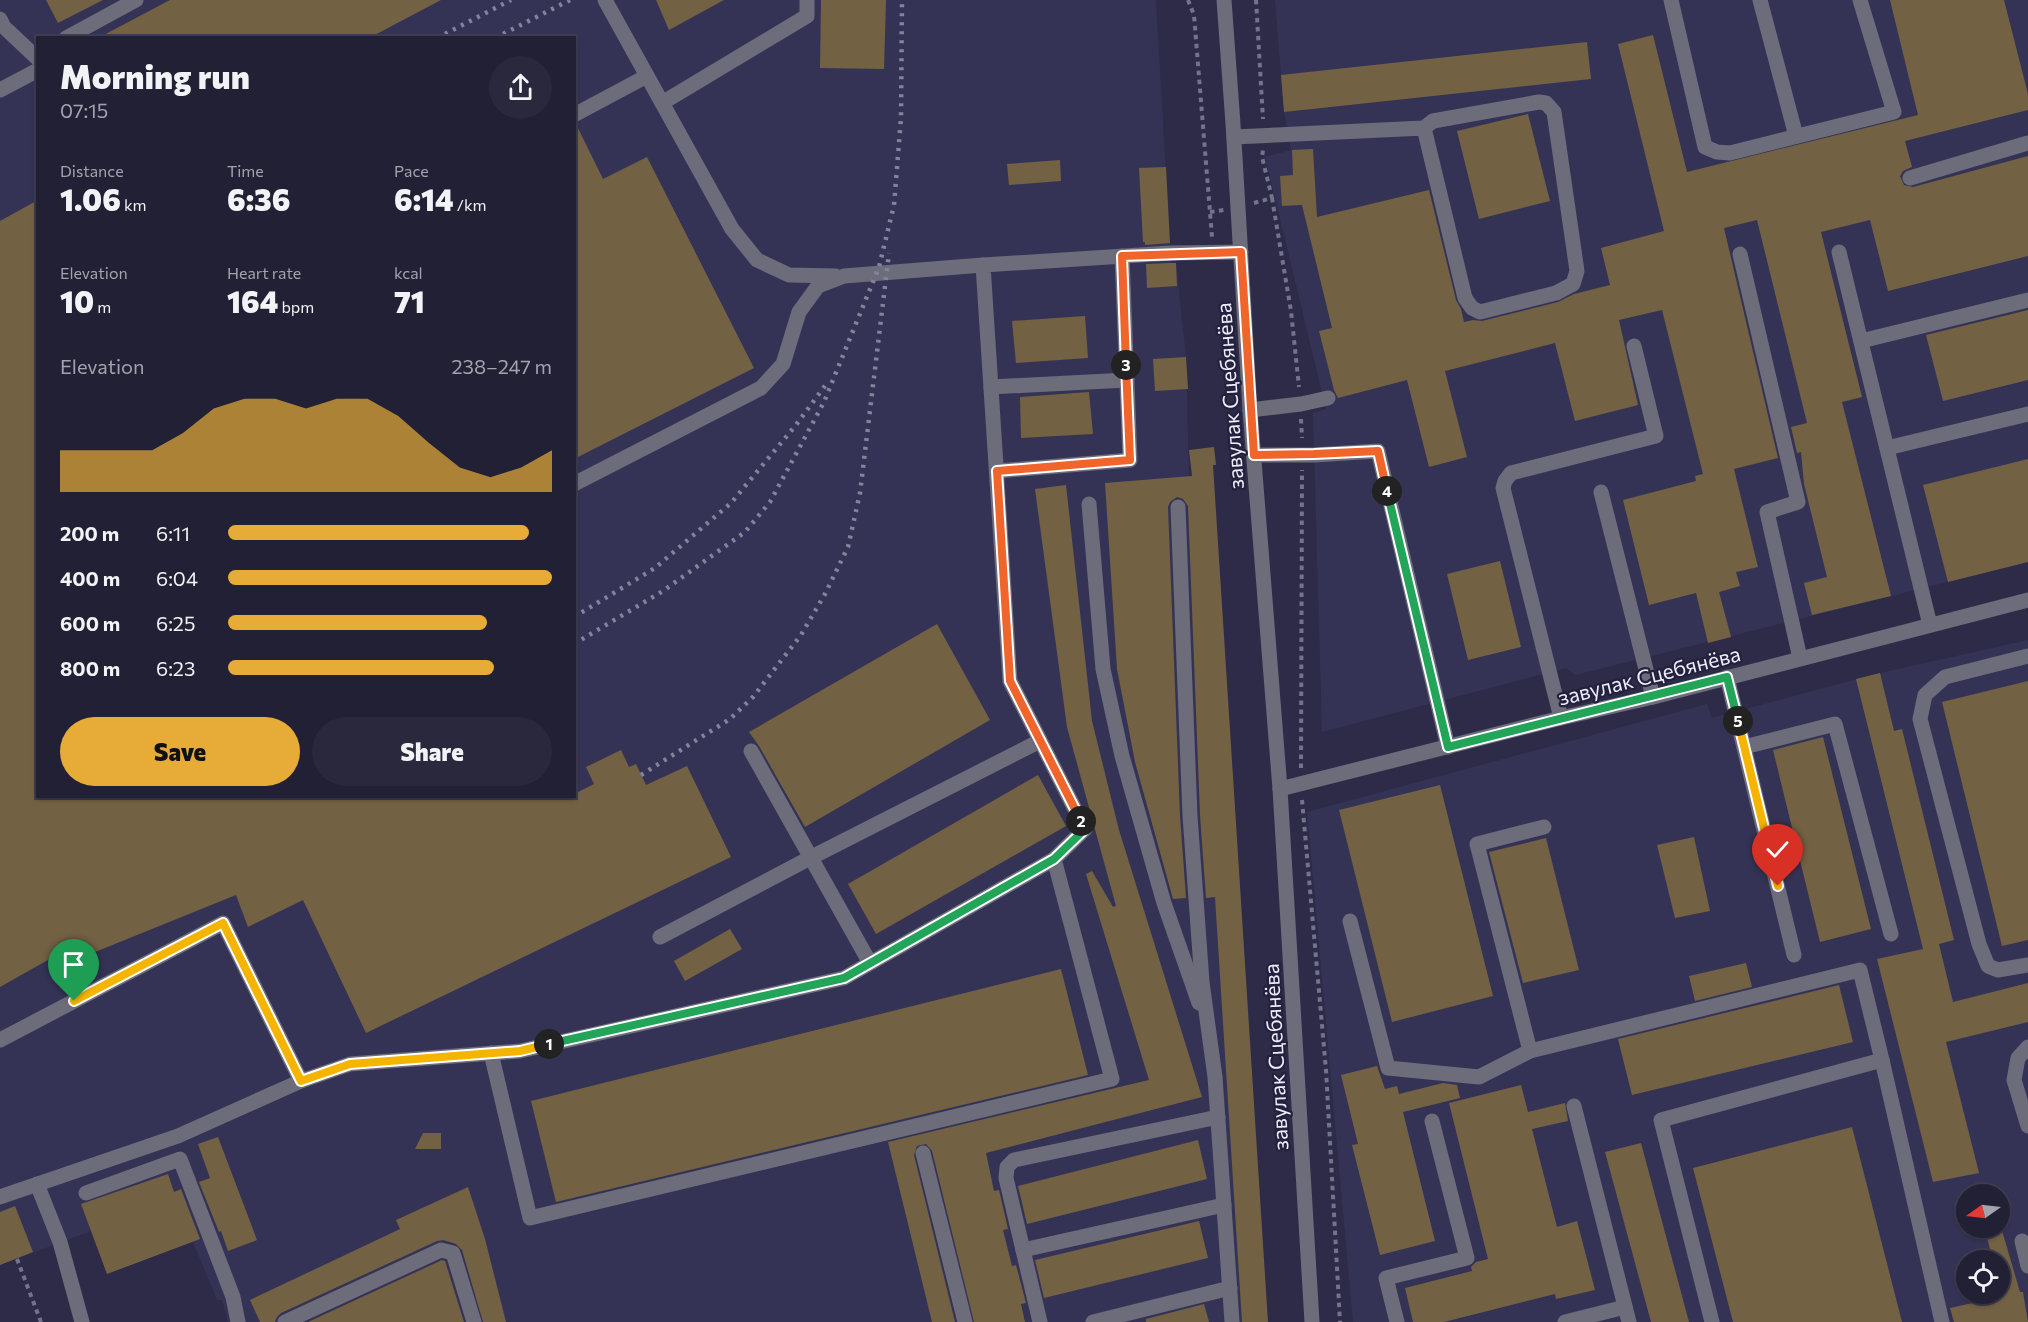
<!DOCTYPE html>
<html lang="en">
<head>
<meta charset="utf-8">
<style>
  :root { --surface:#222035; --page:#2a283d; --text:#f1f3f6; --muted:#a2a3ad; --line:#3f3e50; --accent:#e7ac37 }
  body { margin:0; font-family:Commissioner,sans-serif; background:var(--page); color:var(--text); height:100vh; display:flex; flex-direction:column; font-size:22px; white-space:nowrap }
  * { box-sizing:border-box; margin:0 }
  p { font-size:20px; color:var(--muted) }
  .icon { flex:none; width:33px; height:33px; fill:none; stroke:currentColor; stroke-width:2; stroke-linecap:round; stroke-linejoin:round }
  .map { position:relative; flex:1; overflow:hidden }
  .drawer { position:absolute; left:36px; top:36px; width:540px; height:762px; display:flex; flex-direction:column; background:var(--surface); border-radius:0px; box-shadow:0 2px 4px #0004,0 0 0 2px var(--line) }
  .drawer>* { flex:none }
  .needle { width:39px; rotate:256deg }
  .fabs { position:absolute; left:1956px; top:1184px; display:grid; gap:12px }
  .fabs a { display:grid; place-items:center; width:54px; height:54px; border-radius:50%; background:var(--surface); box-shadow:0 2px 4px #0004,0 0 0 2px var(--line); font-size:30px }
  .pin { position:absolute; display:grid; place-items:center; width:51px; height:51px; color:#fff; margin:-62px -26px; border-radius:50% 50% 50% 0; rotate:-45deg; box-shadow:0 0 6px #0007 }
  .pin .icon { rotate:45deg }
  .km { position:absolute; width:30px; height:30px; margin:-15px; border-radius:50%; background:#222; color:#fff; font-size:16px; line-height:30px; text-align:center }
  .round { display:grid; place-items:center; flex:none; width:63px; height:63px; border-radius:32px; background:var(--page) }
  .overview { display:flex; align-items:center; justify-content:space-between; height:102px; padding:0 24px }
  h1 { font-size:33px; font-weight:800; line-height:45px }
  .metrics { display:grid; grid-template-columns:repeat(3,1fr); gap:9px; height:102px; padding:6px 24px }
  .metrics div { display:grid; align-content:center }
  .metrics b { font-size:30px; font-weight:800 }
  .metrics small { font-size:16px; font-weight:400 }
  .metrics p { font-size:16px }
  .chart { height:168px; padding:12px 24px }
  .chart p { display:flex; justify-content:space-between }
  .chart svg { width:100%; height:108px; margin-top:6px; fill:var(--accent); opacity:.7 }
  .action { display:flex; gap:12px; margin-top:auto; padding:12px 24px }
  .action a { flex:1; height:69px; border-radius:36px; background:var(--accent); color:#111; font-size:24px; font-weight:800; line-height:69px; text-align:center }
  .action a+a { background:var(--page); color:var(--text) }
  ul { padding:0 24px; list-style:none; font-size:20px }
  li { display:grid; grid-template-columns:96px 72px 1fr; align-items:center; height:45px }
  li i { height:15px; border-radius:8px; background:var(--accent) }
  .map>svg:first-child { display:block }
</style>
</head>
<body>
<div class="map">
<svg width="2028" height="1322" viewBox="0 0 2028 1322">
  <rect width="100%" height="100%" fill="#2d2b47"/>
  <g fill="#353355" fill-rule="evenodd">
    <path d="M0 0H1156L1171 263H1176L1186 357 1189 476 1268 1322H228L222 1300H217L193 1242 107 1274 91 1231 0 1265ZM38 38H574V796H38Z"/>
    <polygon points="1275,0 2028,0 2028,562 1575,675 1566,668 1322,732 1313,413 1326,409 1265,157 1291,150 1284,112"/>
    <path d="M2028 640V1322H1353L1307 812 1707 704 1712 718 1880 673ZM1966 1194H2000V1227H1966ZM1966 1260H2000V1293H1966Z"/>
  </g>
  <g fill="#736144">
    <polygon points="46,0 103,0 58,23"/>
    <polygon points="170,0 441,0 369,38 98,38"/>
    <polygon points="656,0 724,0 669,30"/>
    <polygon points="821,0 886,0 884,69 820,68"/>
    <polygon points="1890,0 2004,0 2028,94 2028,110 1905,141 1912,167 1903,171 1900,176 1904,185 1913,187 2028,156 2028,256 1888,291 1870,220 1821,232 1862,397 1842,402 1891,596 1812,615 1804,583 1827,577 1804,484 1801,452 1797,453 1791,427 1807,423 1757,220 1724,228 1778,458 1734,469 1758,567 1736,572 1740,586 1719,592 1731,637 1708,643 1696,593 1649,605 1623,500 1696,481 1695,476 1703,474 1662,310 1619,320 1638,405 1575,421 1555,343 1445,371 1467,457 1429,467 1407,380 1338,398 1334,390 1319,331 1332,328 1302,205 1282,206 1280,176 1293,175 1292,150 1313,149 1317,217 1429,190 1456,300 1461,309 1464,322 1473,320 1482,321 1558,302 1574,294 1610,285 1601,248 1664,231 1618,44 1653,35 1687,172 1918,115"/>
    <polygon points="1587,42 1591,79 1284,112 1281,75"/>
    <polygon points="1528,114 1550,201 1479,219 1457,131"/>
    <polygon points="576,124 603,179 647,157 754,368 574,459"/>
    <polygon points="1060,160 1061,181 1009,185 1007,164"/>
    <polygon points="1166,167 1170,243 1145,245 1145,242 1143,242 1139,168"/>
    <polygon points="38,200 38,796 574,796 574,794 594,784 586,767 621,750 629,767 636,764 646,785 687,766 731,857 366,1033 303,900 248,927 236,895 58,967 55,956 0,987 0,221"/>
    <polygon points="1171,263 1176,263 1177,286 1147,288 1146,264"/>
    <polygon points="2028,310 2028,380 1943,401 1926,335"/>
    <polygon points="1085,316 1088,358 1016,363 1012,321"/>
    <polygon points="1186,357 1188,389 1155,391 1153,359"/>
    <polygon points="1089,392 1093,434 1021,438 1020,397"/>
    <polygon points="1214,447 1216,465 1213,465 1268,1322 1242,1322 1215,897 1206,898 1200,815 1188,506 1183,499 1177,497 1170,502 1168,507 1180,816 1186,898 1173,899 1135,762 1117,669 1105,483 1192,476 1189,450"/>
    <polygon points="2028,459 2028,562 1948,582 1923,485"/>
    <polygon points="1066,485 1092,721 1119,830 1202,1097 986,1153 994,1191 999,1190 1008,1229 1003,1230 1012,1266 1016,1265 1026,1303 1021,1304 1025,1322 974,1322 932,1151 926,1144 917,1146 914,1155 955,1322 932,1322 888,1142 1149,1080 1086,874 1092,871 1113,907 1116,906 1067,727 1035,489"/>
    <polygon points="1500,561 1521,647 1468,660 1447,574"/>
    <polygon points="937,624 990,720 805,827 759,746 749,732"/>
    <polygon points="1880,673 1894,731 1902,729 1954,940 1939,944 1953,1002 2028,983 2028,1022 1946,1042 1979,1173 1933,1182 1877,959 1923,949 1856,679"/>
    <polygon points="2028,681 2028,940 2002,946 1942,702"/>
    <polygon points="1823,737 1871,929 1820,942 1773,750"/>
    <polygon points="1038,775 1066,826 876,934 848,884"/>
    <polygon points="1440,785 1493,996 1392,1022 1339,810"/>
    <polygon points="1694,837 1710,911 1675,918 1657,845"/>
    <polygon points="1546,838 1579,970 1523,983 1489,852"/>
    <polygon points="730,929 742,949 685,981 674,961"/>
    <polygon points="1746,963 1752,987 1695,1001 1689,976"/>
    <polygon points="1061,969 1088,1075 556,1202 531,1101"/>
    <polygon points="1839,985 1853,1042 1632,1095 1618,1039"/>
    <polygon points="1377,1066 1385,1089 1397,1086 1399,1094 1443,1083 1457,1085 1460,1098 1403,1112 1435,1241 1380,1255 1352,1145 1358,1144 1341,1075"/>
    <polygon points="1521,1085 1528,1112 1565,1103 1568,1121 1532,1129 1557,1227 1577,1221 1595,1290 1556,1299 1555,1294 1444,1322 1413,1322 1405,1288 1472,1271 1471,1267 1476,1262 1488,1259 1449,1103"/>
    <polygon points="1852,1127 1902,1322 1733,1322 1693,1168"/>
    <polygon points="423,1133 441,1133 441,1149 415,1149"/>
    <polygon points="218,1137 257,1240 228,1251 221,1231 219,1232 199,1182 210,1178 198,1144"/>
    <polygon points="1198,1140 1207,1179 1027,1224 1018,1186"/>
    <polygon points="1641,1143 1689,1322 1651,1322 1605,1152"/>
    <polygon points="168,1174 174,1192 181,1189 200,1239 107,1274 81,1204"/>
    <polygon points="468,1187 485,1239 506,1322 483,1322 462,1250 456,1244 443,1240 437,1241 281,1313 277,1317 275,1322 260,1322 250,1300 400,1229 396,1220"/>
    <polygon points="15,1206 33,1252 0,1265 0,1212"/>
    <polygon points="1199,1221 1208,1258 1044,1298 1035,1260"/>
    <polygon points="1984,1227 2001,1227 2020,1292 2023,1292 2028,1322 1954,1322 1950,1308 2004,1296 2000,1282 2000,1260 1993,1260"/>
    <polygon points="442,1260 445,1261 464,1322 308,1322"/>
    <polygon points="1204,1304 1209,1322 1146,1322 1146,1319"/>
  </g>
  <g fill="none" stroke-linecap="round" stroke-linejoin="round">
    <g stroke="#74738c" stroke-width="4" stroke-dasharray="4.5 4.5" stroke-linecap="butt">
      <polyline points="1188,0 1194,15 1212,237"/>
      <polyline points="1256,0 1263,119"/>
      <polyline points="1272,198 1291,311 1299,387"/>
      <polyline points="1254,203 1272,198 1262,157 1263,150"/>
      <polyline points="1210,212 1224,210"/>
      <polyline points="1301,419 1302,438"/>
      <polyline points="1301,768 1302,470"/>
      <polyline points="1302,800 1326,1070 1340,1322"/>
      <polyline points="17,1259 41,1322"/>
    </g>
    <g stroke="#6c6c7b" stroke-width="15">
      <polyline points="605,0 732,229 757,260 789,275 835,276"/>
      <polyline points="1224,0 1233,124 1250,410 1280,789 1312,1322"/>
      <polyline points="1671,0 1705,147 1717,152 1730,153 1894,112 1860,0"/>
      <polyline points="1760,0 1796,136"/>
      <polyline points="0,19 4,27 38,59"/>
      <polyline points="66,38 136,0"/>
      <polyline points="0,90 38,70"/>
      <polyline points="662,103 807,16 807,0"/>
      <polyline points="574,115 647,76"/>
      <polyline points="1234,137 1424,128 1433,121 1539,102 1546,103 1554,112 1577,271 1573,284 1556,293 1480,312 1472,308 1465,298 1424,128"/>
      <polyline points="1910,178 2028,143"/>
      <polyline points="1839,252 1930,625"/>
      <polyline points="1740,254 1798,502 1767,512 1800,658"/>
      <polyline points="1861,341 2028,300"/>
      <polyline points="991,387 1127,380"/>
      <polyline points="1250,410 1301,404 1328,398"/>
      <polyline points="1887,448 2028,414"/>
      <polyline points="1254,455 1314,455 1378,451 1448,747"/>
      <polyline points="997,471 1130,460 1122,256"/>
      <polyline points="574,484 761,388 783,364 799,312 818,286 844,276 983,265"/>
      <polyline points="1601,492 1653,697"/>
      <polyline points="1089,504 1103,669 1122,756 1164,903 1199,1003"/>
      <polyline points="1178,507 1190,816 1202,982 1215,1077 1232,1322"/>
      <polyline points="2028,656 1945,677 1925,695 1920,719 1979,944 1988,966 1998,970 2028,965"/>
      <polyline points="1727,677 1794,955"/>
      <polyline points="1561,718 1503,488 1505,481 1511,473 1656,436 1634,346"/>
      <polyline points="1744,747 1835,724 1891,934"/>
      <polyline points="751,751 870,963"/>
      <polyline points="1280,789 1561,718 1653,697 2028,600"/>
      <polyline points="1544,827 1477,844 1530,1051 1860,970 1882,1060"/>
      <polyline points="1350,921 1388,1068 1479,1077 1530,1051"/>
      <polyline points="660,937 810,858 1040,741"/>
      <polyline points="0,1040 223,923 301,1081"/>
      <polyline points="2028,1047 2018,1058 2014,1080 2028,1126"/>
      <polyline points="491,1053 530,1218 1112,1079 1054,859"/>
      <polyline points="1574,1106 1629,1322"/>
      <polyline points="923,1153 965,1322"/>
      <polyline points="37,1184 60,1242 82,1322"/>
      <polyline points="86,1193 180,1159 233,1297 238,1322"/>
      <polyline points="0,1197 178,1136 301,1081 350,1064 520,1051 844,978 1054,859 1085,829 1010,681 983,265 1171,253 1241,252"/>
      <polyline points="2022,1241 2028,1266"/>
      <polyline points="1023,1250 1224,1205"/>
      <polyline points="285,1322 441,1250 453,1253 474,1322"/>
      <polyline points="1040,1322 1006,1178 1007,1167 1014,1160 1218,1117"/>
      <polyline points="1093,1322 1230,1288"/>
      <polyline points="1397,1322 1386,1278 1467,1258 1432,1121"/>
      <polyline points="1565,1322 1625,1307"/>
      <polyline points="1712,1322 1661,1120 1882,1060 1942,1322"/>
    </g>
    <g stroke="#84839b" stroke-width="4.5" stroke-dasharray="3 6" stroke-linecap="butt">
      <polyline points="437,38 511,0"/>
      <polyline points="495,38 570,0"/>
      <polyline points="574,617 655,568 731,503 796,425 827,383"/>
      <polyline points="574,644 663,591 745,532 770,502 824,402 879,267 894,205 901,118 902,0"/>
      <polyline points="641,775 730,719 753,697 801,635 825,594 848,547 860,493 889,253"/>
    </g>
  </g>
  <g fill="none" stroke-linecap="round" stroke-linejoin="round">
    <g stroke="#fff" stroke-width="12">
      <polyline id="split-1" points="74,1001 223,923 301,1081 350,1064 520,1051 549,1044"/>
    </g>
    <g stroke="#fff" stroke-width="12">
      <polyline id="split-2" points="549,1044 844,978 1054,859 1085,829 1081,821"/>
    </g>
    <g stroke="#fff" stroke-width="12">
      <polyline id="split-3" points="1081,821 1010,681 997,471 1130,460 1126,365"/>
    </g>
    <g stroke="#fff" stroke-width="12">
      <polyline id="split-4" points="1126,365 1122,256 1241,252 1254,455 1314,454 1378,451 1387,491"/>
    </g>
    <g stroke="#fff" stroke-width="12">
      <polyline id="split-5" points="1387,491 1448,747 1727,677 1738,721"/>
    </g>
    <g stroke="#fff" stroke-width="12">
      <polyline id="split-6" points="1738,721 1778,886"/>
    </g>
    <use href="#split-1" stroke="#f5b400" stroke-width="8"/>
    <use href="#split-2" stroke="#22a559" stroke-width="8"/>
    <use href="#split-3" stroke="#f0652b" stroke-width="8"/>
    <use href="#split-4" stroke="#f0652b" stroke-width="8"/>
    <use href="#split-5" stroke="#22a559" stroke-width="8"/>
    <use href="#split-6" stroke="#f5b400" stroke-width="8"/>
  </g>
  <g text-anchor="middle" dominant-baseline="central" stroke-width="4.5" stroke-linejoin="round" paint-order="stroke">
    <g font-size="21" fill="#ececff" stroke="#23213c">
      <text transform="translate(1229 396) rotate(-94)">завулак Сцебянёва</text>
      <text transform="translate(1649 675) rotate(-14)">завулак Сцебянёва</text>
      <text transform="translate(1275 1057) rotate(-93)">завулак Сцебянёва</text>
    </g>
  </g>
</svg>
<div class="fabs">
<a><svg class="needle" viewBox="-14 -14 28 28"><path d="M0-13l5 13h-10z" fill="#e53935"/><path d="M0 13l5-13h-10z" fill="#a2a3ad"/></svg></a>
<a><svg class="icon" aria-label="locate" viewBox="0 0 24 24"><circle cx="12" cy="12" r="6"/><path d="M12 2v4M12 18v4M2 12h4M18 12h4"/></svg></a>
</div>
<div class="pin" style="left:74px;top:1001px;background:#1e9e55"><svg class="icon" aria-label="arrive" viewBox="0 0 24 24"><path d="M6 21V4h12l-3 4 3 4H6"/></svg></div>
<div class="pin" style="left:1778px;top:886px;background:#d93025"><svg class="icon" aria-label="check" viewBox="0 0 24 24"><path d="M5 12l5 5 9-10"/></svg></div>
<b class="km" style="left:549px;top:1044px">1</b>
<b class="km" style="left:1081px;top:821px">2</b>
<b class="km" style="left:1126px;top:365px">3</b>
<b class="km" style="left:1387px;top:491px">4</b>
<b class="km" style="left:1738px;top:721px">5</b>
<section class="drawer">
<div class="overview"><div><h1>Morning run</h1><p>07:15</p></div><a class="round"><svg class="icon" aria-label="share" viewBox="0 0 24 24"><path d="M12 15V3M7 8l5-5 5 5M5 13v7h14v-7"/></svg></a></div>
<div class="metrics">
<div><p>Distance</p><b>1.06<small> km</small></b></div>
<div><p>Time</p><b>6:36</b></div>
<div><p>Pace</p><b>6:14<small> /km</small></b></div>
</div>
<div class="metrics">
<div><p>Elevation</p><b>10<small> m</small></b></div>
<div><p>Heart rate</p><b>164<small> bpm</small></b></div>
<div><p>kcal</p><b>71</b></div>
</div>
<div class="chart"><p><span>Elevation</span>238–247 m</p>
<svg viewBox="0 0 160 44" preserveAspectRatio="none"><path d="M0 44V27L10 27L20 27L30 27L40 20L50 10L60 6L70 6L80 10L90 6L100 6L110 13L120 24L130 34L140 38L150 34L160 27V44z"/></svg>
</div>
<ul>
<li><b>200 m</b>6:11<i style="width:93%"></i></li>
<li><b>400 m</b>6:04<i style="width:100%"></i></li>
<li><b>600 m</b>6:25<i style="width:80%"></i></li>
<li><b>800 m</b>6:23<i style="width:82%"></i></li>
</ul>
<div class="action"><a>Save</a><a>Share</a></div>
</section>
</div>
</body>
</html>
